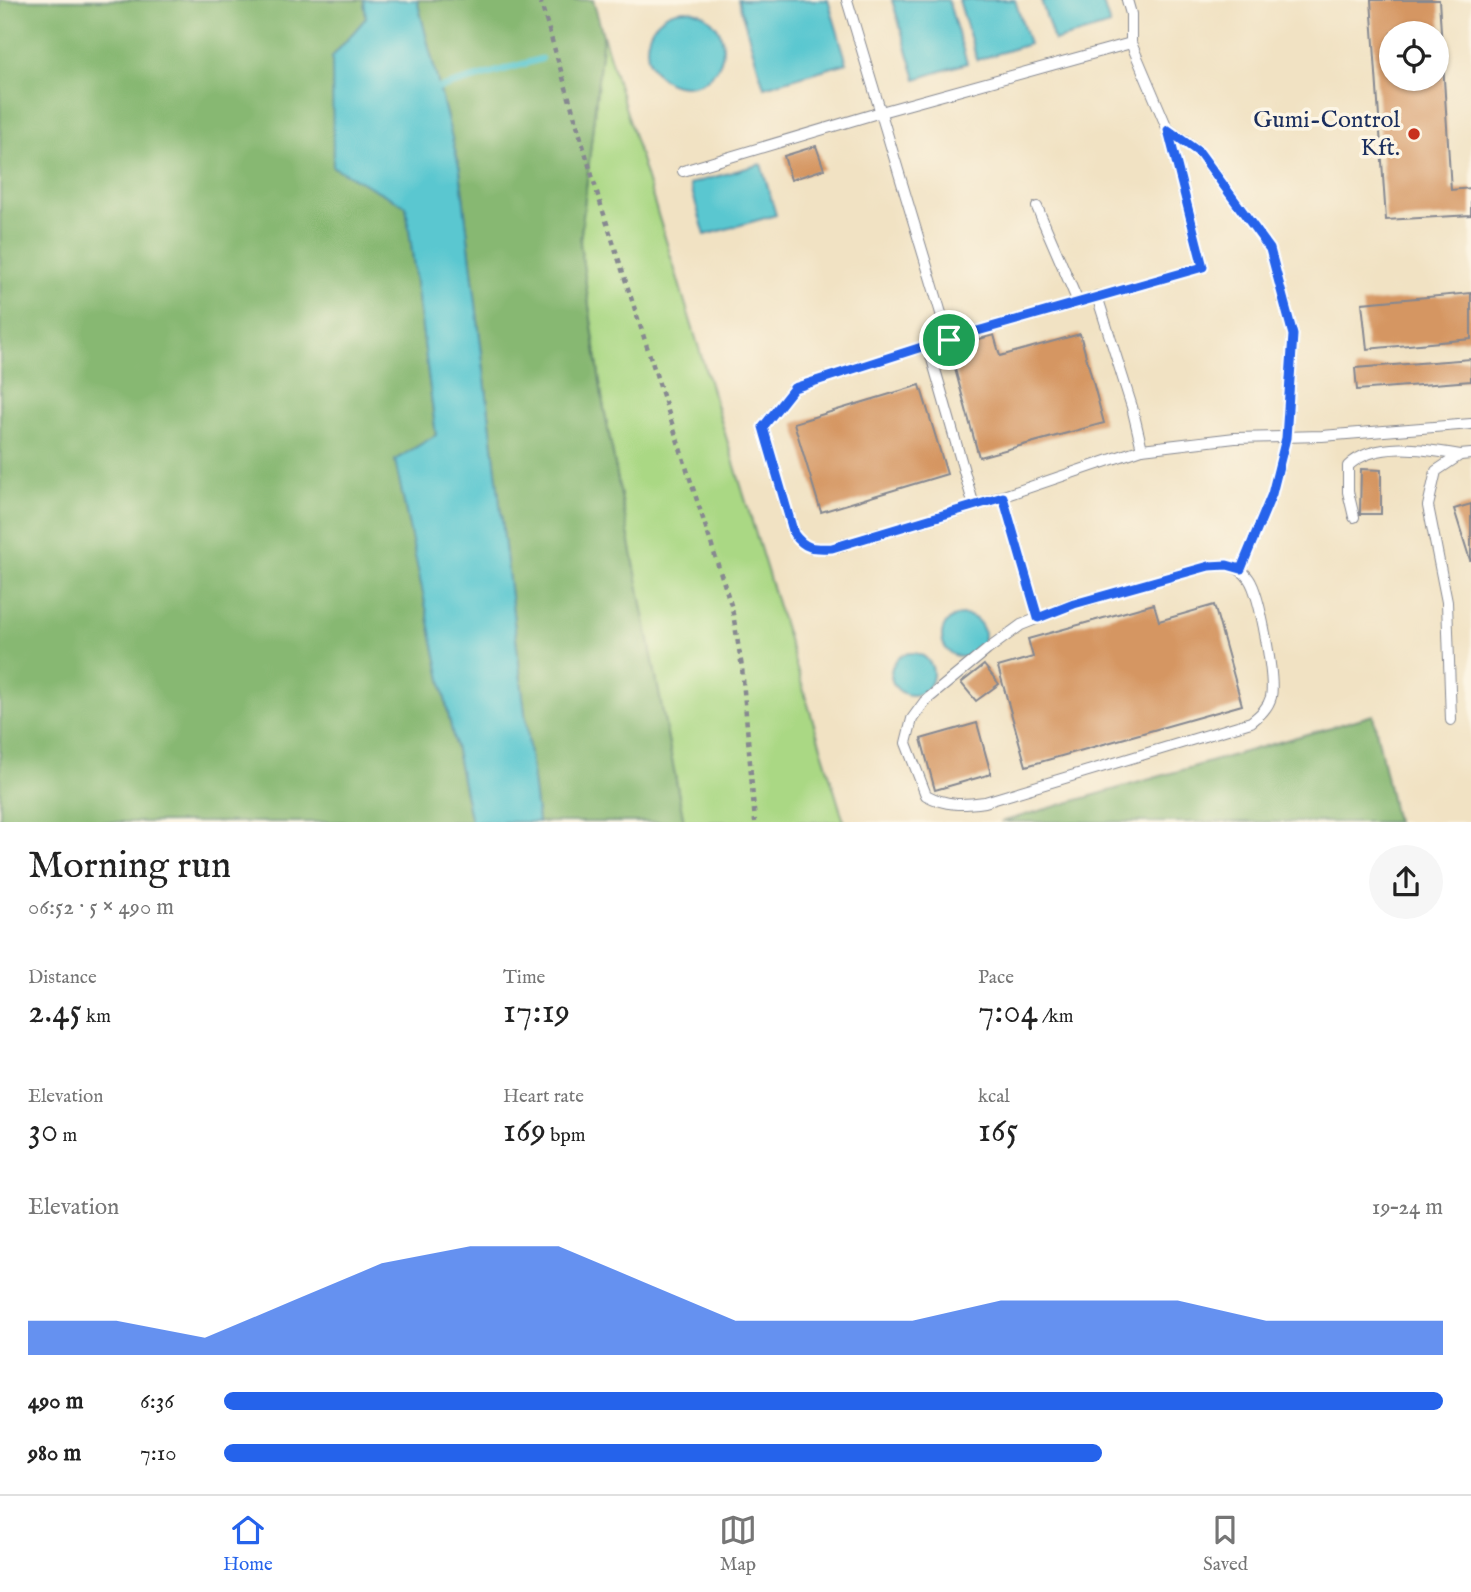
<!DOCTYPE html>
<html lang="en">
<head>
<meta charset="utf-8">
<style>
  :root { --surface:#fff; --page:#f6f6f6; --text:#222; --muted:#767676; --line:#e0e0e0; --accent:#2563eb }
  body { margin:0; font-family:"IM FELL English",serif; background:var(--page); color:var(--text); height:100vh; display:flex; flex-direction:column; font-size:26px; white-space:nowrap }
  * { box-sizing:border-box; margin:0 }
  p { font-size:23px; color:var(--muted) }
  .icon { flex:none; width:38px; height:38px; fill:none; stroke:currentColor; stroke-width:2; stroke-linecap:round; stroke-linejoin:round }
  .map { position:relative; height:822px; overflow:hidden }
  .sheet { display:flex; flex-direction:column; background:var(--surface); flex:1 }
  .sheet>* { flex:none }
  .buttons { position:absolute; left:1379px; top:21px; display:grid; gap:14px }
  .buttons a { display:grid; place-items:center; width:70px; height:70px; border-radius:50%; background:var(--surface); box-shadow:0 2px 5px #0004; font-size:35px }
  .pin { position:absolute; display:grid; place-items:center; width:60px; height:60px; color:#fff; margin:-30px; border:4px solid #fff; border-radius:50%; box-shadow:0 2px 7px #0007 }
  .round { display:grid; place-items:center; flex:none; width:74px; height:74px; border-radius:37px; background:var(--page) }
  .headline { display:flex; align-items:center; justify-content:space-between; height:119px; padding:0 28px }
  h1 { font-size:38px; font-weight:600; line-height:52px }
  .metrics { display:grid; grid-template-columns:repeat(3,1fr); gap:10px; height:119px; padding:7px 28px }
  .metrics div { display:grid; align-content:center }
  .metrics b { font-size:35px; font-weight:600 }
  .metrics small { font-size:19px; font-weight:400 }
  .metrics p { font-size:19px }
  .chart { height:196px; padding:14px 28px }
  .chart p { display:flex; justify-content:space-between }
  .chart svg { width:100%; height:126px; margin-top:7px; fill:var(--accent); opacity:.7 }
  ul { padding:0 28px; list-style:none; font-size:23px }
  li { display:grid; grid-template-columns:112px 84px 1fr; align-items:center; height:52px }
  li i { height:18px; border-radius:9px; background:var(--accent) }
  .tabs { display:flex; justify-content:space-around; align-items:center; height:98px; border-top:2px solid var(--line); background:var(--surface); font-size:19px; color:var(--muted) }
  .tabs a { display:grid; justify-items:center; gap:4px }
  .tabs .on { color:var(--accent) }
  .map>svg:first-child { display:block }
</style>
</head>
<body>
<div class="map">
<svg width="1471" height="822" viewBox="0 0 1471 822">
  <rect width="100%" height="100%" fill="#fcf5e5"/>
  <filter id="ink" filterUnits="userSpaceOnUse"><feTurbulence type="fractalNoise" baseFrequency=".0143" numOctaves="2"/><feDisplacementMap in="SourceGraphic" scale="14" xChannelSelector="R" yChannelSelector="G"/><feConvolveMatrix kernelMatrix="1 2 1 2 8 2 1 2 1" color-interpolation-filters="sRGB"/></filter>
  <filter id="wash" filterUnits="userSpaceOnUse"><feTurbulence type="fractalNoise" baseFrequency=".00686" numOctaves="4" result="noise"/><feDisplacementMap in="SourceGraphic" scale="28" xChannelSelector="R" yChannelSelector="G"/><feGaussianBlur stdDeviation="1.57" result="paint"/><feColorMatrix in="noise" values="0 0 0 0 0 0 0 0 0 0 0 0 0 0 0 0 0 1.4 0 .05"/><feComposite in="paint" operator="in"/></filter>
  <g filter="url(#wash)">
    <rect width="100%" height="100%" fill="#f1e2c3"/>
    <polygon fill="#aad884" stroke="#628471" stroke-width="2" points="603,35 844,822 684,822 603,403 580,243"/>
    <g fill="#87b872" stroke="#517468" stroke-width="2">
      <polygon points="0,0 364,0 366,18 332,57 406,206 436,435 395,460 471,822 0,822"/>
      <polygon points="417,0 593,0 603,35 580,243 603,403 684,822 538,822 460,170"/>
      <polygon points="1373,715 1396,822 1001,822"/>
    </g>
    <g fill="#5ac7d0" stroke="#3a7b97" stroke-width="2">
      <polygon points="364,0 417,0 460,170 538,822 471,822 395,460 436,435 406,206 333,167 332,57 366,18"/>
      <polygon points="738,0 828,0 847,63 764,87"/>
      <polygon points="892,0 948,0 967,63 916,79"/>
      <polygon points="959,0 1015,0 1029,44 977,60"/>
      <polygon points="1041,0 1102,0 1110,25 1054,41"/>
      <circle cx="685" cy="48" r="38"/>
      <polygon points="761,164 776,215 705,235 690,184"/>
      <circle cx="963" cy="636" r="21"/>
      <circle cx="912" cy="674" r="21"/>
    </g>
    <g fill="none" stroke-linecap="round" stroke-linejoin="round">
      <polyline stroke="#5ac7d0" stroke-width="7" points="440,88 541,59"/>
    </g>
    <g id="blocks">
      <g fill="#d59662" fill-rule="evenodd">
        <path d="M1371 0H1439L1451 190 1471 188V215L1386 220ZM1391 33H1437V79H1391Z"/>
        <polygon points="816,146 824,169 791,180 784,156"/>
        <polygon points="1471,293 1471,339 1367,349 1362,303"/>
        <polygon points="1080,334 1104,423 979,457 949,347 994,335 1000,356"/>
        <polygon points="1471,359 1471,381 1357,390 1355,368"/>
        <polygon points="920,385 947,474 821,512 794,423"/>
        <polygon points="1361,469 1381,470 1381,514 1360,514"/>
        <polygon points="1471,504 1471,560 1470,560 1454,509"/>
        <polygon points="1154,604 1159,621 1214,605 1242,705 1026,766 998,667 1033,657 1028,639"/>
        <polygon points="984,665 999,684 976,701 961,683"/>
        <polygon points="977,723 991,774 935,790 921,739"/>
      </g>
    </g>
  </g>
  <g filter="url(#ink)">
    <use href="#blocks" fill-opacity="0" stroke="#868890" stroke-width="2"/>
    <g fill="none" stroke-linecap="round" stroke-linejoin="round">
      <g stroke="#868890" stroke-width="12">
        <g id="service">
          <polyline points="847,0 949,340"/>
          <polyline points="1169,130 1200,153 1270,249 1293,335 1286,438 1272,494 1241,569"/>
          <polyline points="683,171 881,112 1131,43"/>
          <polyline points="1037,207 1078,302"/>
          <path d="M1097 296 1132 407 1142 449 974 506 832 548C813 549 805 549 794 534L763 427 794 388 928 345 1203 267 1168 130 1131 43V14L1127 0"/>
          <polyline points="928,345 974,506"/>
          <polyline points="1142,449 1235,438 1322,436 1471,424"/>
          <polyline points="1003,497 1038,618"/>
          <path d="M1354 517 1348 492V466C1375 440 1425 449 1460 455"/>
          <path d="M1227 565C1237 568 1243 570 1249 579 1260 595 1275 678 1271 697 1268 708 1260 715 1251 722L985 802C963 805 946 806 926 795L906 743 912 719 925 701 987 650 1021 625 1074 604 1209 566Z"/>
          <polyline points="1451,720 1447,602 1428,506 1436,471 1460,455 1471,454"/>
        </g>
      </g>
      <polyline stroke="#868890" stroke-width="4.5" stroke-dasharray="5 5" stroke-linecap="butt" points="540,0 599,199 732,608 742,667 755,822"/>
      <use href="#service" stroke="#fff" stroke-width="10"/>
    </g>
  </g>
  <g fill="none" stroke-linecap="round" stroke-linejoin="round" filter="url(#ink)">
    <g stroke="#fff" stroke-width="14">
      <path id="route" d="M1168 130 1200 153 1270 249 1293 335 1286 438 1272 494 1241 569 1227 565 1209 566 1074 604 1038 618 1003 497 832 548C813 549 805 549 794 534L763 427 794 388 928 345 1203 267Z"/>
    </g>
    <use href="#route" stroke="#2563eb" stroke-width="9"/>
  </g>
  <circle fill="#c8321e" stroke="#fcf5e5" stroke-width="2.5" cx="1414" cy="134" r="7"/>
  <g text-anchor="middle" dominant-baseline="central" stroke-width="7" stroke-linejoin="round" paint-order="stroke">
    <g font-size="24" fill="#1b2f5e" stroke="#fcf5e5" text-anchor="end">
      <text x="1400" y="120">Gumi-Control<tspan x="1400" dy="28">Kft.</tspan></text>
    </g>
  </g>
</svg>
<div class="buttons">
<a><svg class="icon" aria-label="locate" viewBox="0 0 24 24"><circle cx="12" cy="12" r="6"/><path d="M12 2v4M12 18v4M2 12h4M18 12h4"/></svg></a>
</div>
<div class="pin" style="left:949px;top:340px;background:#1e9e55"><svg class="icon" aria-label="arrive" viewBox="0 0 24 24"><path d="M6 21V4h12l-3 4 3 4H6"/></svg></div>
</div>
<section class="sheet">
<div class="headline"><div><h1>Morning run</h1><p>06:52 · 5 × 490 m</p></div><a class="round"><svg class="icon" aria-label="share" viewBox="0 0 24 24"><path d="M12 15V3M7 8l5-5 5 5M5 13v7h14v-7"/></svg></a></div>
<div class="metrics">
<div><p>Distance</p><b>2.45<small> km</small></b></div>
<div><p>Time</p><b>17:19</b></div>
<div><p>Pace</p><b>7:04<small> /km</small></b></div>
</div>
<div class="metrics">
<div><p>Elevation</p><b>30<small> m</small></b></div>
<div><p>Heart rate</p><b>169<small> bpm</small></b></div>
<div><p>kcal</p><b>165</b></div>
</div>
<div class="chart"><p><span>Elevation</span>19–24 m</p>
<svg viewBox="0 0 160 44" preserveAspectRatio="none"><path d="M0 44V32L10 32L20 38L30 25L40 12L50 6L60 6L70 19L80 32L90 32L100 32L110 25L120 25L130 25L140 32L150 32L160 32V44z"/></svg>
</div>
<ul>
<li><b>490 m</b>6:36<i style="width:100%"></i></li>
<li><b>980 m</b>7:10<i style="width:72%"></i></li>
</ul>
</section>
<nav class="tabs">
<a class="on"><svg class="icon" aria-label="home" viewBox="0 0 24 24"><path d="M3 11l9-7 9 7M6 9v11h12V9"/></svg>Home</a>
<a><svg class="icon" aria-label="map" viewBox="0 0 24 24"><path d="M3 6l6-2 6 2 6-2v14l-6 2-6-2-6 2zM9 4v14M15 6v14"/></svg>Map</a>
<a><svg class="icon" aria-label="saved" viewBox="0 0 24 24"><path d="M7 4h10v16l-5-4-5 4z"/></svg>Saved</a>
</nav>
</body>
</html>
